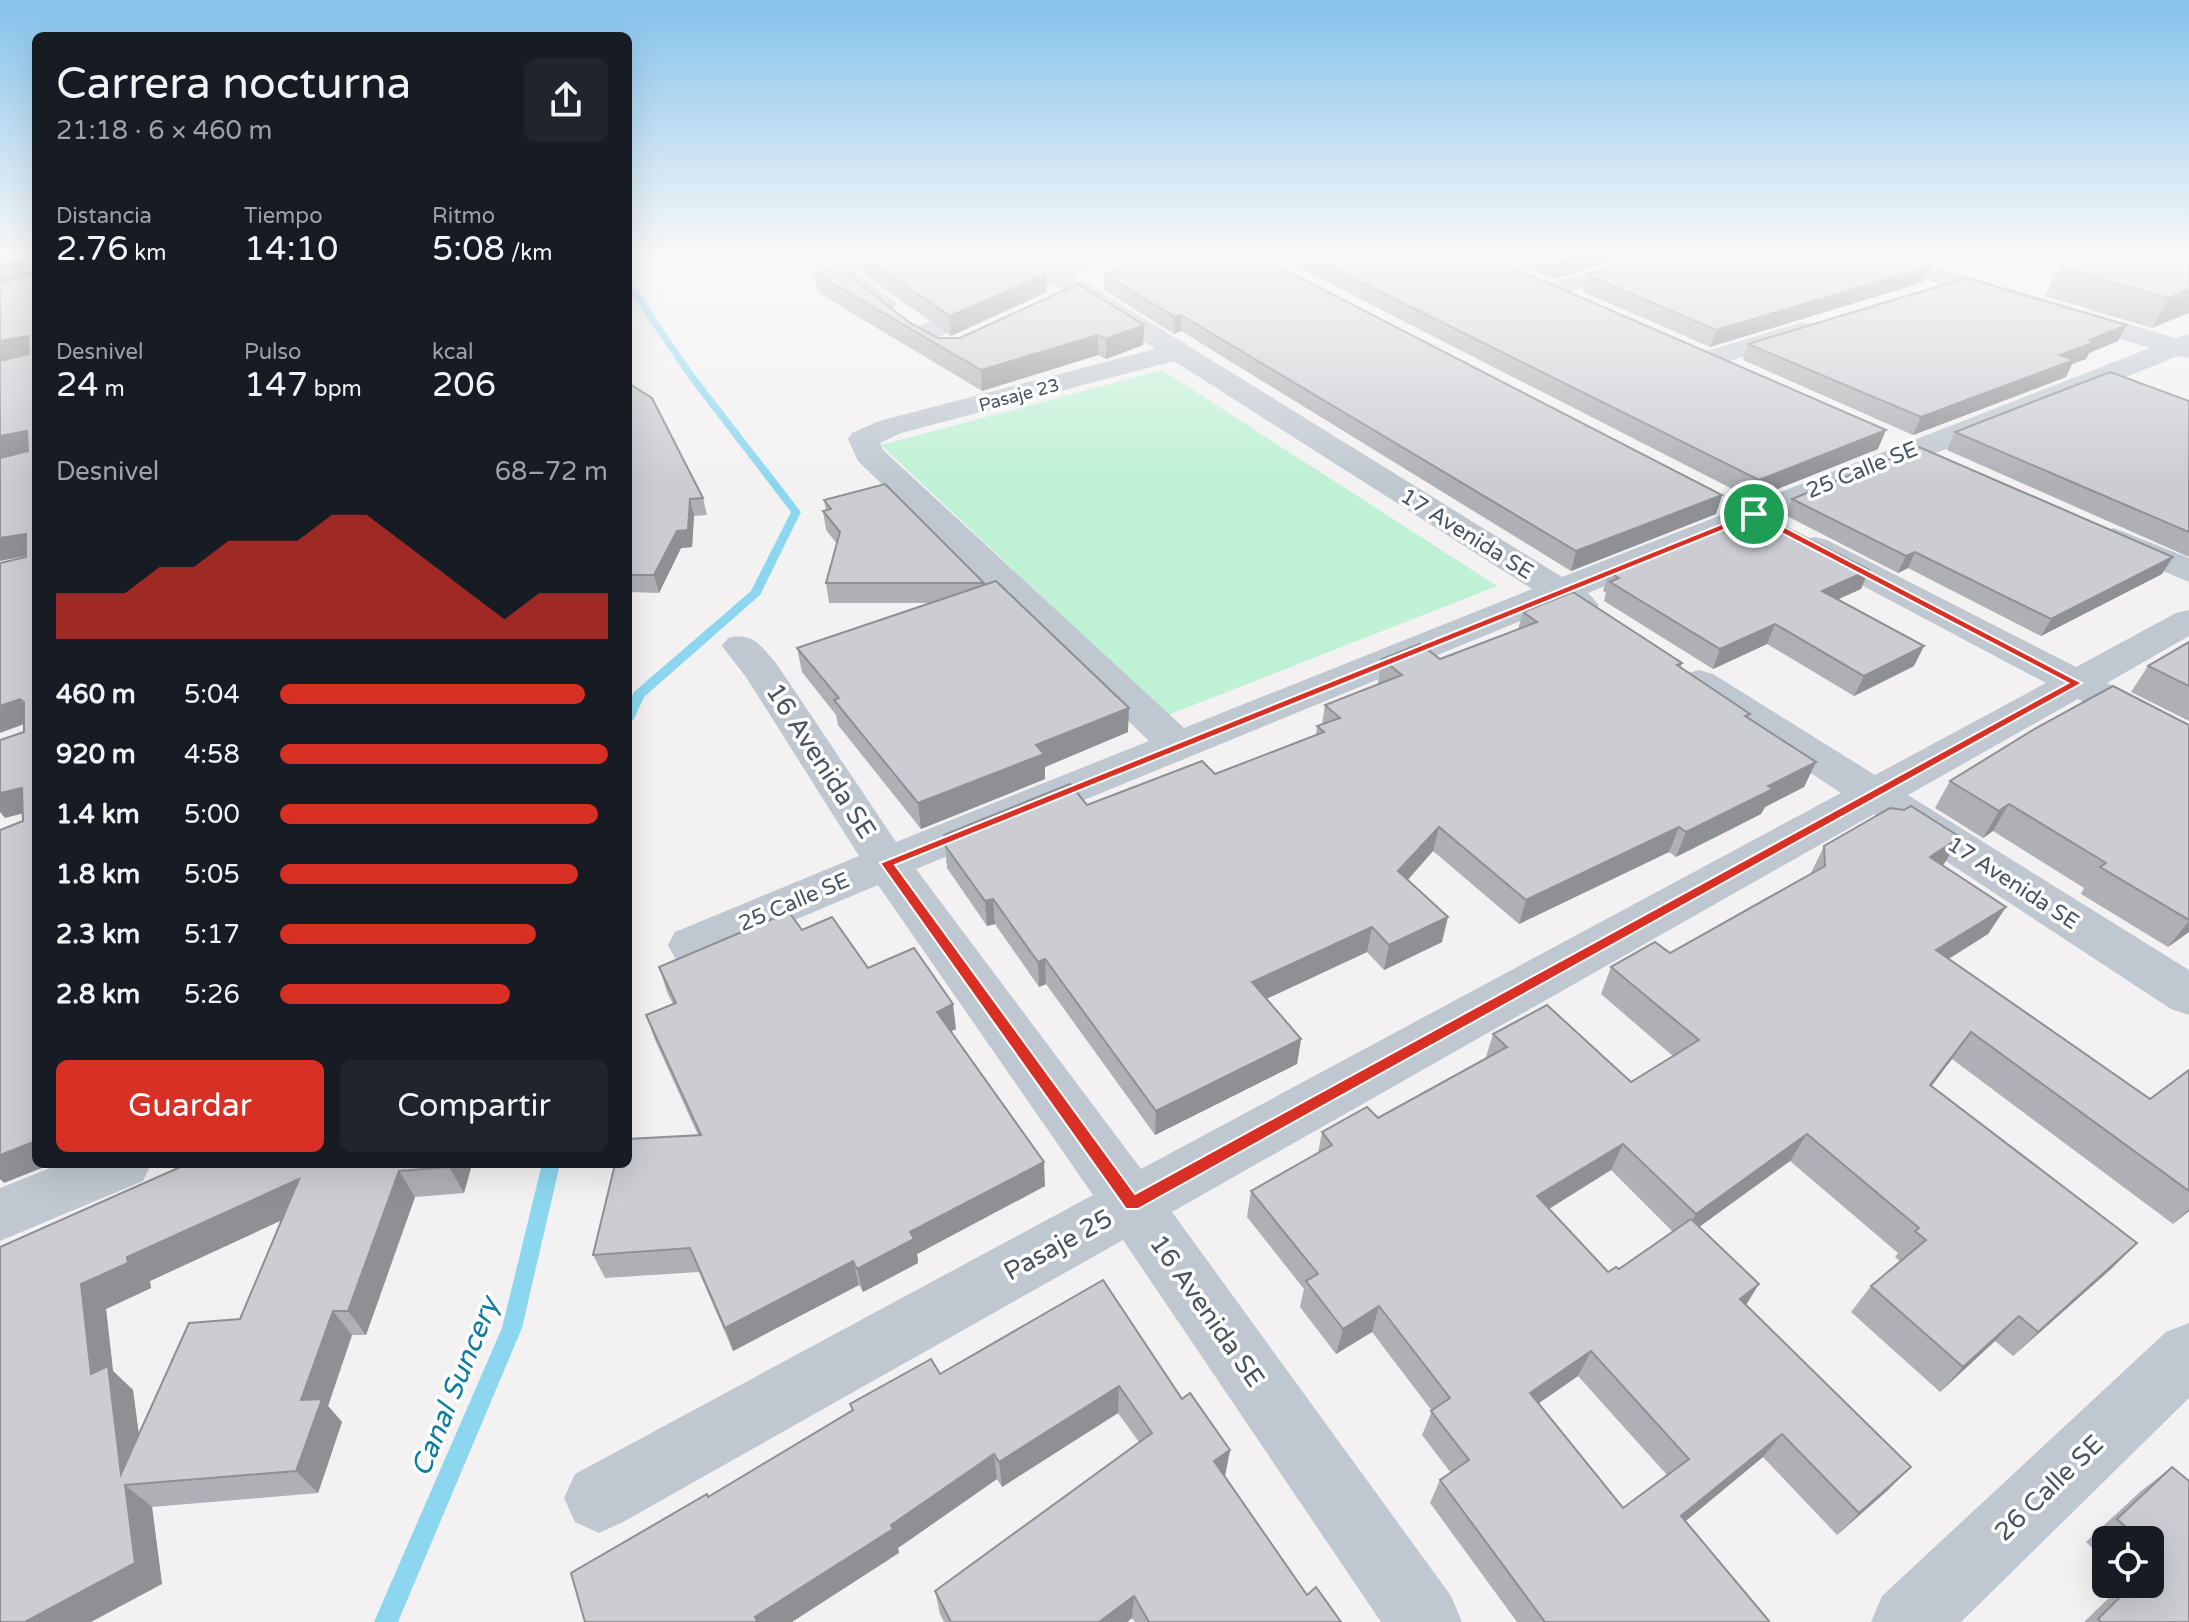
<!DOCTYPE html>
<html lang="es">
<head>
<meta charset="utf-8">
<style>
  :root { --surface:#171b24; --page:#20242c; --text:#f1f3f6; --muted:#9ea1a6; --accent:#d93025 }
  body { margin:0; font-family:"Varela Round",sans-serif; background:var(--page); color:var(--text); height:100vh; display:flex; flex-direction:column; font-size:30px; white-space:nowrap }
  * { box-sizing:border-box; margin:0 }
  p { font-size:26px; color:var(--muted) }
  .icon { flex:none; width:44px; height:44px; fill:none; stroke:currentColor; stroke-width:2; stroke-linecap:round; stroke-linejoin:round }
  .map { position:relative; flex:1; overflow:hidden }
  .drawer { position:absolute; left:32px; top:32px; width:600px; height:1136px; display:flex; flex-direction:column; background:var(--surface); border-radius:12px; box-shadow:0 8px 32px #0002 }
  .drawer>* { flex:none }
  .buttons { position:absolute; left:2092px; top:1526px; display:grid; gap:16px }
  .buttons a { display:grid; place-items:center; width:72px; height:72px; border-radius:12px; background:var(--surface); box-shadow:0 8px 32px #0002; font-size:40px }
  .pin { position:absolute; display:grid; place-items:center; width:68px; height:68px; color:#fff; margin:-34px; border:4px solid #fff; border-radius:50%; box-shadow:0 2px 8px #0007 }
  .round { display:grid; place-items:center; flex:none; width:84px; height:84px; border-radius:12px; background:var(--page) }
  .head { display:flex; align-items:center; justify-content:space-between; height:136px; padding:0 24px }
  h1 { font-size:44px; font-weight:600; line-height:60px }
  .stats { display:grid; grid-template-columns:repeat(3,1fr); gap:12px; height:136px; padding:8px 24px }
  .stats div { display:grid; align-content:center }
  .stats b { font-size:34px; font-weight:600 }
  .stats small { font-size:22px; font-weight:400 }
  .stats p { font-size:22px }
  .chart { height:224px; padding:16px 24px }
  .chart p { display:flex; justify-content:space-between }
  .chart svg { width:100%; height:144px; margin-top:8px; fill:var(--accent); opacity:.7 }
  .button { display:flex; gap:16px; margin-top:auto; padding:16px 24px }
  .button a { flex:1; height:92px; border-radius:12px; background:var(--accent); color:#fff; font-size:32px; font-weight:600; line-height:92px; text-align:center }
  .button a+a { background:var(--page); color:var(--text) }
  ul { padding:0 24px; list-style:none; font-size:26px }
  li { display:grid; grid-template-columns:128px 96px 1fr; align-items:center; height:60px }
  li i { height:20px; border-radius:10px; background:var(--accent) }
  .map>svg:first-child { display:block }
</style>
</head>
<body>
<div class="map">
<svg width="2189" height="1622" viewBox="0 0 2189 1622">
  <rect width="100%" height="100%" fill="#f3f1f1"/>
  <polygon fill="#bff1d4" points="1162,370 1497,586 1168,715 881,445"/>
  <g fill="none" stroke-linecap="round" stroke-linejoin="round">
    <g fill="#8cd7ef" fill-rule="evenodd">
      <polygon points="640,256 650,256 628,268 628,263"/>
      <polygon points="628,282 631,282 695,375 801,512 760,595 644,697 634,719 628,723 628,704 634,692 751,591 791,512 689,379 628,290"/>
      <polygon points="542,1164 560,1164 522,1328 398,1622 374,1622 502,1328"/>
    </g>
    <g fill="#bfc8d0" fill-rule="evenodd">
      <polygon points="808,256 836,256 897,304 893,309 875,309"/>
      <path d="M1014 256H1043L1057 265 1077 256H1109L1105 261 1074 275 1562 577 2150 348 1865 261 1861 256H1899L2175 338 2189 334V358L2178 356 1588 593 1599 605 1594 613 1581 616 1557 606 916 869 1141 1169 1841 793 1685 690 1679 682 1685 674 1699 670 1713 674 1875 775 2046 683 1803 554 1798 547 1803 540 1815 537 1827 540 2076 667 2176 613 2189 610V636L2107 683 2189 724V754L2174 750 2078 699 1908 795 2189 970V1015L2171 1009 1874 814 1172 1212 1451 1596 1462 1622H1381L1123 1240 623 1522 599 1533 575 1522 564 1498 575 1474 1093 1195 878 885 692 963 675 958 668 945 675 932 859 856 746 677 722 646 728 638C753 632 760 645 776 663L896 842 1149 741 858 461 848 439 852 433 879 421 1155 349 1054 284 932 340H914L910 334 914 328 1037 274ZM1174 361 1532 589 1184 728 883 450 880 443 901 433Z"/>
      <polygon points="1643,256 1682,256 1678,261 1551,297 1542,295 1539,290 1542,285"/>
      <polygon points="1803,322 1812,324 1816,330 1812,336 1710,367 1700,365 1696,359 1700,353"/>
      <polygon points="2114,528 2189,558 2189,582 2102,545 2097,538 2102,531"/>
      <polygon points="60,1164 151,1164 143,1181 0,1241 0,1188"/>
      <polygon points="2189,1323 2189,1398 1961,1622 1871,1622 1882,1596 2166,1332"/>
    </g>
  </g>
  <g fill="#afb0b5" fill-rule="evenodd">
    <polygon points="846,256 1015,256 1046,274 1047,292 951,336 846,261"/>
    <polygon points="1276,256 1486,256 1878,449 1752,499"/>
    <polygon points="1502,256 1631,256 1552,279"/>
    <polygon points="2189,262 2152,328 2045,296 2059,267"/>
    <polygon points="1931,266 1924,282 1710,347 1583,292 1587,275"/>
    <polygon points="815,273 938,338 960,338 1144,325 1143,345 1106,359 1098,355 982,391 817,292"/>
    <polygon points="1104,274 1722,495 1716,514 1571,571 1181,331 1174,334 1104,290"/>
    <polygon points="2118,341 2089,353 2086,359 2072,364 2066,377 1913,435 1743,360 1748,344"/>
    <polygon points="628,383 703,498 707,515 694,516 692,547 681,548 659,593 629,592 628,595"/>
    <polygon points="2189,401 2189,557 1947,450 1955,432"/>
    <polygon points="1792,499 2162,574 2041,636 1908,568 1898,573 1785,515"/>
    <polygon points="824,500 984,583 984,585 1128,732 1045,767 1045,779 921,829 838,725 836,715 802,672 797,648 932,603 829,603 826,583 837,544 826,530 823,511 826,510"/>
    <polygon points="1609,572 1861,589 1838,599 1914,666 1854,696 1767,644 1713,669 1604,601 1606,593 1603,591"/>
    <polygon points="1523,612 1682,663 1681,667 1750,714 1748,718 1816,762 1804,787 1765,807 1761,814 1676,857 1669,852 1519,924 1433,851 1408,880 1442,942 1384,970 1367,952 1266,999 1301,1039 1297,1064 1155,1135 1046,984 1039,987 995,924 987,926 947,868 944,835 1087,805 1215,774 1316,735 1317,726 1322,724 1325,705 1380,684 1378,683 1382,659 1440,659 1518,629"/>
    <polygon points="2189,642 2189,721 2131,692 2148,666"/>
    <polygon points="2189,725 2189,932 2168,947 2081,894 2084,888 1993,831 1983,838 1935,808 1950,781"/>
    <path d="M1824 846 1944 864 1942 865 2006 907 1988 934 1949 959 2150 1099 2189 1070V1211L2173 1224 1952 1059 1931 1086 2137 1243 2111 1269 2013 1356 1995 1341 1940 1392 1851 1312 1871 1286 1901 1262 1895 1257 1898 1253 1790 1161 1699 1227 1746 1305 1888 1490 1837 1535 1763 1457 1685 1521 1767 1622H1517L1430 1503 1440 1480 1451 1473 1422 1435 1432 1411 1372 1332 1336 1354 1300 1307 1304 1289 1247 1217 1251 1191 1318 1153 1322 1132 1378 1118 1485 1060 1493 1034 1631 1082 1673 1056 1601 994 1611 967 1670 953 1810 875ZM1611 1170 1673 1232 1619 1269 1608 1272 1549 1209ZM1578 1376 1667 1475 1623 1508 1538 1404Z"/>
    <polygon points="802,930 868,968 956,1029 951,1031 1045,1186 917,1254 918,1263 863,1292 859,1285 733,1351 699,1272 605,1278 593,1255 698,1135 655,1040 646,1015 673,1004 667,992 659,967"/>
    <path d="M187 1164H472L464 1193 415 1197 366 1335H352L328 1406 342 1422 318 1493 152 1507 162 1584 0 1247ZM281 1220 240 1319 139 1434 133 1390 113 1371 106 1309 151 1288 150 1281Z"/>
    <polygon points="1103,1280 1182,1399 1230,1450 1225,1476 1307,1595 1341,1622 1135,1622 1132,1618 1127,1622 944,1622 940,1614 935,1591 1139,1442 1118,1413 1002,1487 997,1479 898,1548 899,1553 709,1497 852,1410 850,1404 940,1374"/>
    <polygon points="2172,1467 2189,1622 2084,1622 2123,1584 2150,1584 2150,1540 2106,1540 2106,1561 2086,1542 2141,1491"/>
  </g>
  <g fill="#8e9094">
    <polygon points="1580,256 1631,256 1552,279 1556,263"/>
    <polygon points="27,259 35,275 0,283 0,264"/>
    <polygon points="1931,266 1924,282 1710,347 1716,330"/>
    <polygon points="1046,274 1047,292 951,336 950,316"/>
    <polygon points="2189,289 2189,313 2152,328 2168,298"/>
    <polygon points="1181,315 1181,331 1174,334 1175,317"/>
    <polygon points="1144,325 1143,345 1106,359 1106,339"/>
    <polygon points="2127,325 2118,341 2089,353 2086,359 2072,364 2066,377 1913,435 1921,417 2060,355 2089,340"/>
    <polygon points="1098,335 1098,355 982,391 981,370"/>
    <polygon points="28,336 36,354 0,361 0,341"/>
    <polygon points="1886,430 1878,449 1752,499 1759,480"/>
    <polygon points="27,431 36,450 0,458 0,436"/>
    <polygon points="1722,495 1716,514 1571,571 1576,551"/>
    <polygon points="690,499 694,516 692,547 681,548 659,593 654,575"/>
    <polygon points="26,534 36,554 0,561 0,538"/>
    <polygon points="1915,552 1908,568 1898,573 1906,556"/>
    <polygon points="2173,557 2162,574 2041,636 2051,619"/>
    <polygon points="1869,570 1861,589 1814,610 1822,591"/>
    <polygon points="1775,624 1767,644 1713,669 1720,649"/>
    <polygon points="1924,646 1914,666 1854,696 1864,676"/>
    <polygon points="20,699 35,720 0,733 0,706"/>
    <polygon points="1129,708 1128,732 1045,767 1045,779 921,829 918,803 1036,745"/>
    <polygon points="1816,762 1804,787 1765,807 1761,814 1676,857 1686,832 1768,786"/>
    <polygon points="22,788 36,810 5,818 0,812 0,793"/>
    <polygon points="2009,804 1993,831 1983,838 1999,811"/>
    <polygon points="1439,827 1433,851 1393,896 1398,871"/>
    <polygon points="1679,827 1669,852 1519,924 1526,900"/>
    <polygon points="1960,837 1944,864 1914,884 1930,857"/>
    <polygon points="993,899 995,924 987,926 985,901"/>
    <polygon points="2006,907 1988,934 1919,977 1936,950"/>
    <polygon points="1448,917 1442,942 1384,970 1389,945"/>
    <polygon points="2189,921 2189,932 2168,947"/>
    <polygon points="1372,927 1367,952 1249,1007 1252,982"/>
    <polygon points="1045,959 1046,984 1039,987 1038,962"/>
    <polygon points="953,1004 956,1029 940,1036 937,1012"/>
    <polygon points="1971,1032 1952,1059 1912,1112 1930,1085"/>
    <polygon points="1301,1039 1297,1064 1155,1135 1156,1111"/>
    <polygon points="1807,1134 1790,1161 1681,1240 1696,1214"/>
    <polygon points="36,1141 36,1164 52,1164 4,1183 0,1179 0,1155"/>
    <polygon points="1623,1144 1611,1170 1526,1223 1537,1196"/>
    <polygon points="1044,1162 1045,1186 917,1254 918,1263 863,1292 857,1269 910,1232"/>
    <polygon points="450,1164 472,1164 464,1193 449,1167"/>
    <polygon points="399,1171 415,1197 366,1335 348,1311"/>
    <polygon points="299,1179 317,1204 150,1281 151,1288 106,1309 113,1371 133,1390 145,1484 121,1474 91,1374 81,1284 127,1257"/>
    <polygon points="2189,1209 2189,1211 2173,1224"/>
    <polygon points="2137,1243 2111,1269 2013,1356 2038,1332"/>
    <polygon points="853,1261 859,1285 733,1351 725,1328"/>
    <polygon points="1759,1284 1743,1310 1740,1299"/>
    <polygon points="1379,1306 1372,1332 1336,1354 1343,1329"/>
    <polygon points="333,1311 352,1335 328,1406 342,1422 318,1493 296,1471 301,1400"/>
    <polygon points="2019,1316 1995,1341 1940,1392 1963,1367"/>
    <polygon points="1591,1351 1578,1376 1518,1417 1530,1393"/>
    <polygon points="1119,1386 1118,1413 1002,1487 999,1462"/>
    <polygon points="1782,1434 1763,1457 1664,1539 1681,1516"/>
    <polygon points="1230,1450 1225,1476 1211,1486 1214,1461"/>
    <polygon points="994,1454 997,1479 898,1548 899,1553 792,1622 757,1622 755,1617"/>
    <polygon points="1911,1467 1888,1490 1837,1535 1859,1513"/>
    <polygon points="125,1485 152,1507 162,1584 91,1622 25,1622"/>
    <polygon points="1134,1596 1132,1618 1127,1622 1099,1622"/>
  </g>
  <g fill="#cbcdd3" stroke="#8e9094" stroke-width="2" fill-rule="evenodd">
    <polygon points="0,256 36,256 36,1141 0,1155 0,830 23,821 22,788 0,793 0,740 24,732 24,702 20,699 0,706 0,563 26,557 26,534 0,538 0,458 28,451 27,431 0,436 0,361 29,354 28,336 0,341 0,283 30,275 30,262 27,259 0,264"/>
    <polygon points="863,256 1015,256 1046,274 950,316"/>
    <polygon points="1149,256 1258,256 1722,495 1576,551 1181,315 1175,317 1104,274"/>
    <polygon points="1309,256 1486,256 1886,430 1759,480"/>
    <polygon points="1541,256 1580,256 1556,263"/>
    <polygon points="1655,256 1901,256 1931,266 1716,330 1587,275"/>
    <polygon points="2077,256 2167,256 2189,262 2189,289 2168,298 2059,267"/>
    <polygon points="839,267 910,323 938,338 960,338 1078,284 1144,325 1106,339 1098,335 981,370 815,273"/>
    <polygon points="1966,278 2127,325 2089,340 2095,342 2060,355 2074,360 1921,417 1748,344"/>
    <polygon points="2110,372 2189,401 2189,532 1955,432"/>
    <polygon points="628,383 652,398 703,498 690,499 688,530 677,531 654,575 628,575"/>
    <polygon points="1919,447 2173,557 2051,619 1915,552 1906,556 1792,499"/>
    <polygon points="885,484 984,583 826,583 840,532 823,511 831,509 824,500"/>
    <polygon points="1756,512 1869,570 1822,591 1924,646 1864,676 1775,624 1720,649 1610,582 1619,578 1609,572"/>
    <polygon points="996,581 1129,708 1036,745 1044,754 918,803 834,700 839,698 797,648"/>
    <polygon points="1573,592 1682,663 1677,665 1750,714 1745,716 1816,762 1768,786 1773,789 1686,832 1679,827 1526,900 1439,827 1398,871 1448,917 1389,945 1372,927 1252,982 1301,1039 1156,1111 1045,959 1038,962 993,899 985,901 944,844 949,842 944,835 1070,784 1087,805 1202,761 1215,774 1324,732 1317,726 1340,718 1325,705 1402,675 1382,659 1420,644 1440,659 1537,622 1523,612"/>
    <polygon points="2189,642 2189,686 2148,666"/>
    <polygon points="2113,686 2189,725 2189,920 2100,867 2106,863 2009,804 1999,811 1950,781 2031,731"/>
    <path d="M1911 806 1960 837 1930 857 2006 907 1936 950 2150 1099 2189 1070V1191L1971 1032 1930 1085 2137 1243 2038 1332 2019 1316 1963 1367 1871 1286 1926 1240 1915 1231 1919 1228 1807 1134 1696 1214 1623 1144 1537 1196 1608 1272 1616 1267 1619 1269 1691 1219 1759 1284 1740 1299 1911 1467 1859 1513 1782 1434 1681 1516 1769 1621 1767 1622H1545L1440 1480 1469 1460 1431 1411 1450 1398 1379 1306 1343 1329 1306 1281 1318 1274 1251 1191 1332 1145 1322 1132 1367 1107 1378 1118 1507 1047 1493 1034 1547 1005 1631 1082 1699 1040 1611 967 1655 942 1670 953 1825 866 1824 846 1890 808 1904 810ZM1591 1351 1689 1459 1623 1508 1530 1393Z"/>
    <polygon points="789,912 802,930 832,917 868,968 914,948 953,1004 937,1012 1044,1162 910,1232 914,1239 857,1269 853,1261 725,1328 690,1248 593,1255 615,1164 628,1164 628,1139 701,1135 646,1015 676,1003 659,967"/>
    <path d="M187 1164H450L449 1167 399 1171 348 1311H333L301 1400 322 1399 296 1471 125 1485 135 1563 25 1622H0V1247ZM299 1179 240 1319 189 1323 121 1474 108 1366 91 1374 81 1284 128 1263 127 1257Z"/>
    <polygon points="1103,1280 1182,1399 1190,1393 1230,1450 1214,1461 1307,1595 1316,1587 1341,1622 1149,1622 1134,1596 1099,1622 951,1622 935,1591 1152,1433 1119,1386 999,1462 994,1454 891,1525 893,1529 755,1617 757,1622 585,1622 571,1573 707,1494 708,1497 853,1410 850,1404 931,1359 940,1374"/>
    <polygon points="2172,1467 2189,1481 2189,1622 2101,1622 2098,1619 2133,1584 2150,1584 2150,1567 2160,1558 2150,1549 2150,1540 2140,1540 2117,1519"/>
  </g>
  <linearGradient id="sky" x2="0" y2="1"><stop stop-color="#83c2eb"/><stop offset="0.53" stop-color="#faf9f9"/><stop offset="1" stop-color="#faf9f9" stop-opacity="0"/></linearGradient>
  <rect width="2189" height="483" fill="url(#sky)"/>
  <path fill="#d93025" stroke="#fff" stroke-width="2" fill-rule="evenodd" d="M1754 511 2082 683 1138 1209H1126L880 863ZM1753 518 2068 683 1135 1194 895 865Z"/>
  <g text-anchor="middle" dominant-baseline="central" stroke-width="7" stroke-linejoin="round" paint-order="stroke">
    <g font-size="18" fill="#48545f" stroke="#fff">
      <text transform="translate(1019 395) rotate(-15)">Pasaje 23</text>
    </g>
    <g font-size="22" fill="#48545f" stroke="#fff">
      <text transform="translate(1862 470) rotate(-22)">25 Calle SE</text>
      <text transform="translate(1467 534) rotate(32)">17 Avenida SE</text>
      <text transform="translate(2013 883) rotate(33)">17 Avenida SE</text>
      <text transform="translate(794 902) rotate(-23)">25 Calle SE</text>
    </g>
    <g font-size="26" fill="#48545f" stroke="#fff">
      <text transform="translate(821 761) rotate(57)">16 Avenida SE</text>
      <text transform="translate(1058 1245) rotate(-29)">Pasaje 25</text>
      <text transform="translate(1207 1311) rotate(55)">16 Avenida SE</text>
      <text transform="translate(2049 1488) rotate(-44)">26 Calle SE</text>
    </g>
    <g font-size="28" font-style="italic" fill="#0a7da2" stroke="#fff">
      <text transform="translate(455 1387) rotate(-68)">Canal Suncery</text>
    </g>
  </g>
</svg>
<div class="buttons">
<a><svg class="icon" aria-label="locate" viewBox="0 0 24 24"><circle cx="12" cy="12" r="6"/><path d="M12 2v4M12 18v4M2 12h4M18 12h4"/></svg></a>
</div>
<div class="pin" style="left:1754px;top:514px;background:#1e9e55"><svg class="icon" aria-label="arrive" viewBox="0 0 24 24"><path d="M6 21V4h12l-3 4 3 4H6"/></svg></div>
<section class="drawer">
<div class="head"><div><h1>Carrera nocturna</h1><p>21:18 · 6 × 460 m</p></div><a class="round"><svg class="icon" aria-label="share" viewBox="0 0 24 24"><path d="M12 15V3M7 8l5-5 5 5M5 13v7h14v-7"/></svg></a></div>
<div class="stats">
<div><p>Distancia</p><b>2.76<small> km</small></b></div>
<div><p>Tiempo</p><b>14:10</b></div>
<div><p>Ritmo</p><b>5:08<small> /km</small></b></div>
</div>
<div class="stats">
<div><p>Desnivel</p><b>24<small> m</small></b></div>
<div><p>Pulso</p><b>147<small> bpm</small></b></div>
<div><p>kcal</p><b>206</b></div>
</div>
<div class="chart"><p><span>Desnivel</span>68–72 m</p>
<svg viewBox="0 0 160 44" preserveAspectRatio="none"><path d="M0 44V30L10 30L20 30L30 22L40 22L50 14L60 14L70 14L80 6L90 6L100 14L110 22L120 30L130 38L140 30L150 30L160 30V44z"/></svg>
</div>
<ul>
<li><b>460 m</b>5:04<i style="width:93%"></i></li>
<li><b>920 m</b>4:58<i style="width:100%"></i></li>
<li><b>1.4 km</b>5:00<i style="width:97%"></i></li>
<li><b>1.8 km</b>5:05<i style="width:91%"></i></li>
<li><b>2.3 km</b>5:17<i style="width:78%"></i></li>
<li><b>2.8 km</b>5:26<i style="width:70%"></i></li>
</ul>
<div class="button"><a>Guardar</a><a>Compartir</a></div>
</section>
</div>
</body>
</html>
